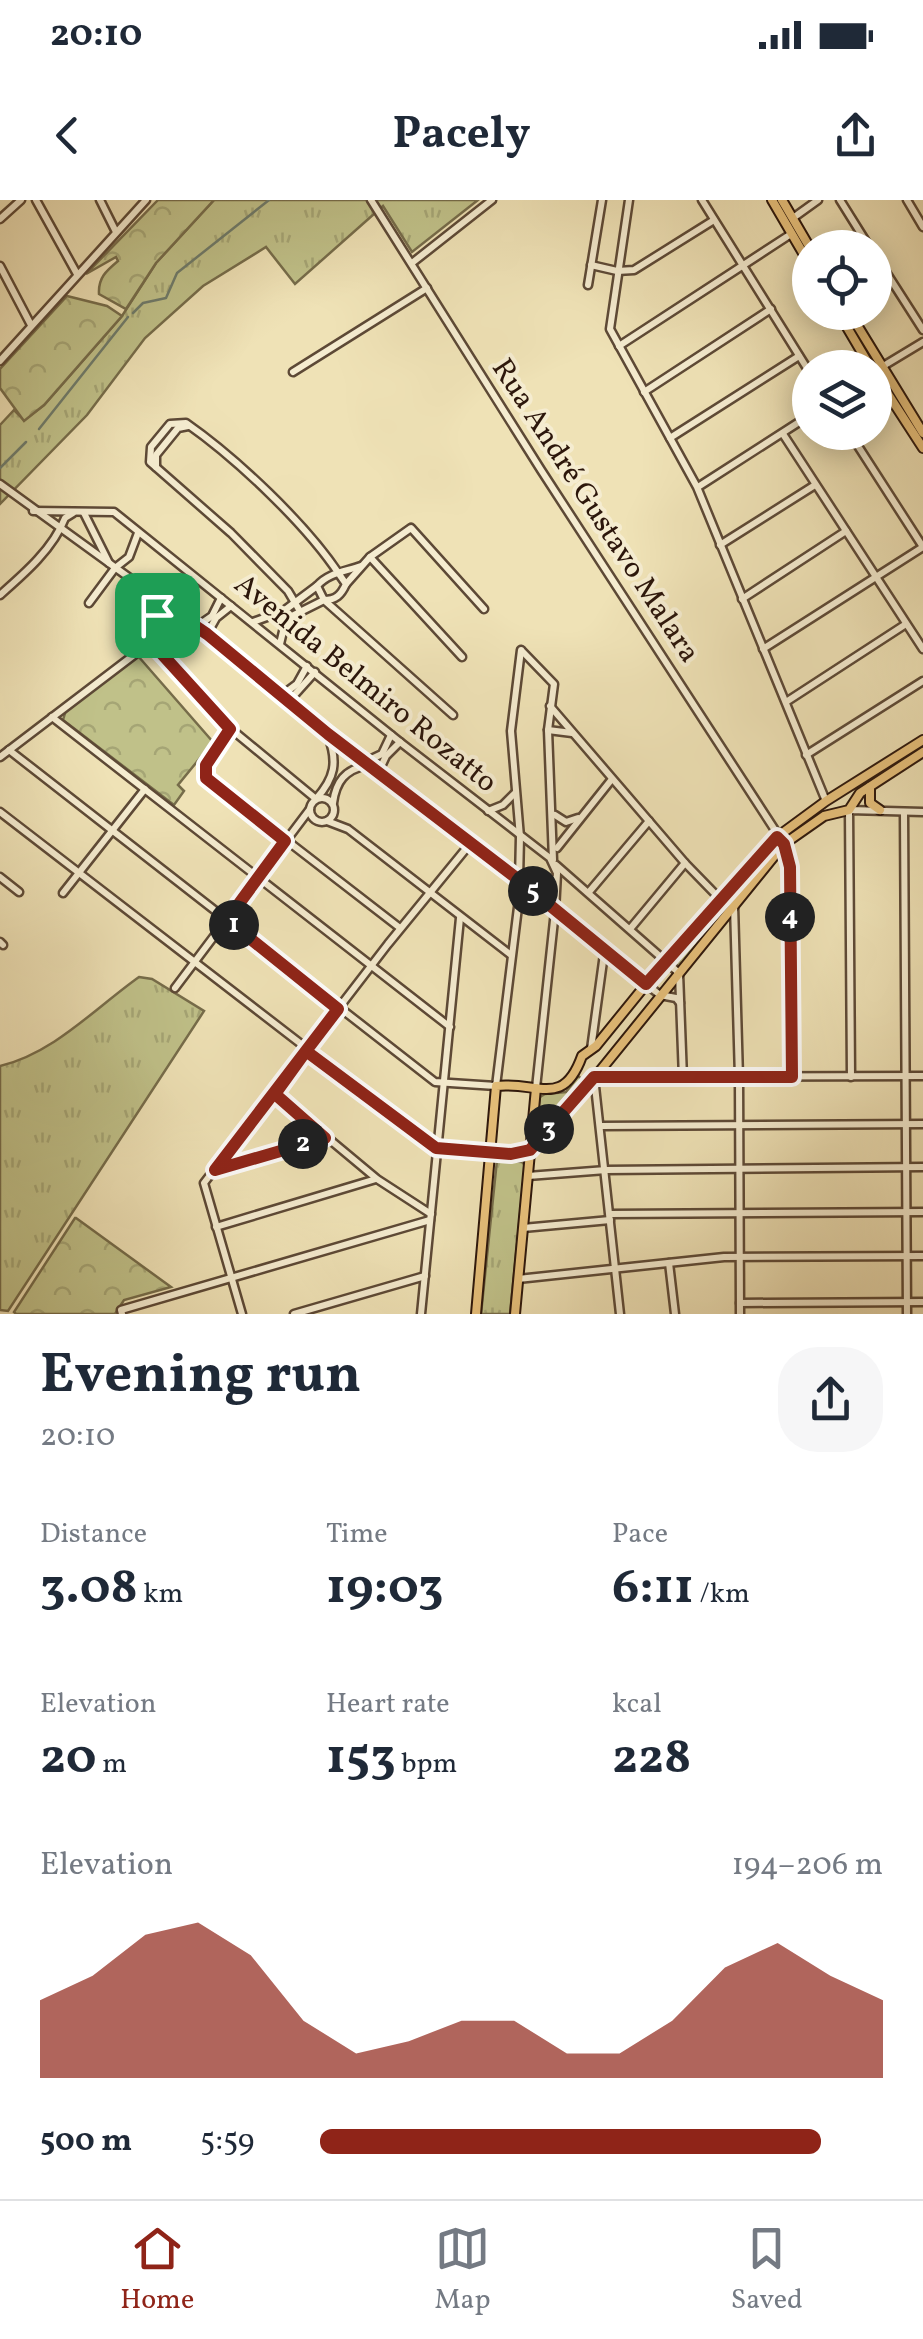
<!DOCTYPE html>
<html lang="en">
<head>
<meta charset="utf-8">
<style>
  :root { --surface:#fff; --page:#f6f6f7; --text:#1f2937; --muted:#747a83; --line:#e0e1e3; --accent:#8f2418 }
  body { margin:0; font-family:Vollkorn,serif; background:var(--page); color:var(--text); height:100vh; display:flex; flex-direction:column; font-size:38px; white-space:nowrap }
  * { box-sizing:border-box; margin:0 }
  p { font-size:32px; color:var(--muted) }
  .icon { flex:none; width:55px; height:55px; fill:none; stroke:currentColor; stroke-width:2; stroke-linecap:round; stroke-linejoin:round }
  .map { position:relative; height:1114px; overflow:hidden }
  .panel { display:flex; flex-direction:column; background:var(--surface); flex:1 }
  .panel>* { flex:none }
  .controls { position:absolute; left:792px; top:30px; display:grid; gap:20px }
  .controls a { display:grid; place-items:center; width:100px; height:100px; border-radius:50%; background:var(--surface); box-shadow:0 5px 25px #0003; font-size:50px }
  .pin { position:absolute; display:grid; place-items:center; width:85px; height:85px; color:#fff; margin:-42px; border-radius:20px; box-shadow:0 5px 15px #0006 }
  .km { position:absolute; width:50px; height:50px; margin:-25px; border-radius:50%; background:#222; color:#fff; font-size:28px; line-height:50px; text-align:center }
  .round { display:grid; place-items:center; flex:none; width:105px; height:105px; border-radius:40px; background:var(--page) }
  .summary { display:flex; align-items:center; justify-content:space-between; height:170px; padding:0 40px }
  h1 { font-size:55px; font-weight:700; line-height:75px }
  .stats { display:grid; grid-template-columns:repeat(3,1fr); gap:15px; height:170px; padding:10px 40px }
  .stats div { display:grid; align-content:center }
  .stats b { font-size:50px; font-weight:700 }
  .stats small { font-size:28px; font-weight:400 }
  .stats p { font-size:28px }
  .chart { height:280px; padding:20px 40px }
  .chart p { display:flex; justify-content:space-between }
  .chart svg { width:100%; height:180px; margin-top:10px; fill:var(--accent); opacity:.7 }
  ul { padding:0 40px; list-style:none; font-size:32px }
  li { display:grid; grid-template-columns:160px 120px 1fr; align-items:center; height:75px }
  li i { height:25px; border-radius:12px; background:var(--accent) }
  .status { display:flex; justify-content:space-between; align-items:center; height:70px; padding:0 50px; background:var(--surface); direction:ltr }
  .status svg { height:28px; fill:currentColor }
  header { display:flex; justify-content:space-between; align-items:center; height:130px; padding:0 40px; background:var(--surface); font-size:45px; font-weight:700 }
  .tab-bar { display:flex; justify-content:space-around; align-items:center; height:140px; border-top:2px solid var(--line); background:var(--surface); font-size:28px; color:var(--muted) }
  .tab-bar a { display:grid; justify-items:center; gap:5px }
  .tab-bar .on { color:var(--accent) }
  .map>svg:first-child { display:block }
</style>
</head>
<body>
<div class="status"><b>20:10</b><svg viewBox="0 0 49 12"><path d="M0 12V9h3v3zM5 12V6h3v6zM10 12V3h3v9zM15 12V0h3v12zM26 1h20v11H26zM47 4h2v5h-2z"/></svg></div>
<header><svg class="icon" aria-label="back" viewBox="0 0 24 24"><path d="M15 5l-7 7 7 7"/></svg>Pacely<svg class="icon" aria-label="share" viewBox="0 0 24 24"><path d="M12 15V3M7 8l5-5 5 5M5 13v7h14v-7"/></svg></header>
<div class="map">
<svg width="923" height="1114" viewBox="0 0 923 1114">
  <defs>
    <pattern id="grass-tufts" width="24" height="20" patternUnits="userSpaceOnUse" patternTransform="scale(2.5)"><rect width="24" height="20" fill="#c0c189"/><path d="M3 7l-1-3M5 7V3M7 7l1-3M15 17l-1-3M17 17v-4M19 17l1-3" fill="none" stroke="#a5a575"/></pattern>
    <pattern id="forest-crowns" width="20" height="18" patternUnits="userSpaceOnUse" patternTransform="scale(2.5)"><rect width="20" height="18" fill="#c0c189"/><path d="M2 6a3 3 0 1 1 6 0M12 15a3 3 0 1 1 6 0" fill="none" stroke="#a5a575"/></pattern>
  </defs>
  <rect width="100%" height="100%" fill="#efe2b6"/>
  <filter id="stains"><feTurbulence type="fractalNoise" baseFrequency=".002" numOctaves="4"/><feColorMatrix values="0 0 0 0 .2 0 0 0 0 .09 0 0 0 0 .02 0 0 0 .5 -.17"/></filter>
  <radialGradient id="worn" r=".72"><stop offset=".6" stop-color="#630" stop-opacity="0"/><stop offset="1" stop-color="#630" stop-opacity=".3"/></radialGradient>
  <g fill="url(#grass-tufts)" stroke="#766c4a" stroke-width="2.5">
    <polygon points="214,0 478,0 412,52 383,6 295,84 266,47 203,86 145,138 87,215 0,304 0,225 14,210 24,220 44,205 122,116 156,63"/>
    <polygon points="775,645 776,648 677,769 672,763"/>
    <path d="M139 777 152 779 204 811 8 1111 0 1110V866C54 853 94 809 139 777Z"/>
    <polygon points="578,876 584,881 534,937 540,897 545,894 566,892"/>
    <polygon points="497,960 522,962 525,965 510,1114 481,1114"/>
  </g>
  <g fill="url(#forest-crowns)" stroke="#766c4a" stroke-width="2.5">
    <path d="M158 0H214L156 63 126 109 99 94C98 78 106 71 118 61L116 57 86 74Z"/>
    <polygon points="67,96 107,106 122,116 44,205 24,221 0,188 0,169"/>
    <polygon points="138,456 213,542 178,585 184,591 174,605 63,520 66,510"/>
    <polygon points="75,1018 76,1018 171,1087 124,1100 115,1114 16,1114 14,1112"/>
  </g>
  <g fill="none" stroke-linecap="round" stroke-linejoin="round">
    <g stroke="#6e7b6b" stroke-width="2.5">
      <polyline points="133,113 143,103 166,98 177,73 269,0"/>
      <polyline points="39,229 128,117"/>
      <polyline points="0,268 26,242"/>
    </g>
    <g stroke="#5d4936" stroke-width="11">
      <g id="minor">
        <polyline points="36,0 77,74"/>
        <polyline points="100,0 116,32"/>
        <polyline points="371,0 541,270 784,644 790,667 792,877"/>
        <polyline points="629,0 610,129 697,287 826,601"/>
        <polyline points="702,0 810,173"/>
        <polyline points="840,0 870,48"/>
        <polyline points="907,0 923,27"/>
        <polyline points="793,18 818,0"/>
        <polyline points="0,19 21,0"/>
        <polyline points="875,55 923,130"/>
        <polyline points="412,63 492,0"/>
        <polyline points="591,65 617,71 634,70 714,20"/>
        <polyline points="0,66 31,125"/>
        <polyline points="588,85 602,0"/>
        <polyline points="619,146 791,34"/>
        <polyline points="0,161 146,0"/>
        <polyline points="875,171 923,142"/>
        <polyline points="293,172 427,88"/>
        <polyline points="644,192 771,109"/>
        <polyline points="849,232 923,347"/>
        <polyline points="783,234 923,449"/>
        <polyline points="670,238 799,156"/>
        <polyline points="156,267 156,255 178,228 188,226"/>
        <polyline points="0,284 207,434 355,556 519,680"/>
        <polyline points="698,287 810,215"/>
        <polyline points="33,311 114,312 400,542 550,658 557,673 555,711 536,888"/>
        <polyline points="84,313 109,363"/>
        <polyline points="720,345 815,285"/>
        <polyline points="370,357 462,457"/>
        <polyline points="346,384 370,357 411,328 484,409"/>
        <path d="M0 395C24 374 53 349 65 318L73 313"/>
        <polyline points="742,399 846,331"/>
        <polyline points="89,403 115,368 129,357 138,333"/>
        <polyline points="285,410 317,386"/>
        <path d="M301 413 288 391 231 333 150 262 151 247 170 224 186 223C236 258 305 323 339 374L346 384C341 395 336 400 324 400L317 386C328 373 344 372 361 366"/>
        <polyline points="290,417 324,400 453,515"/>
        <polyline points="253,422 278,413"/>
        <polyline points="196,427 212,416 221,398"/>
        <polyline points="207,434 216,418 231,406"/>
        <polyline points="147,442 156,424 155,398"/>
        <path d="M151 442 231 529 316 599C335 578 338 562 328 536"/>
        <polyline points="280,444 285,423"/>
        <polyline points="763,449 923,347"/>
        <polyline points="521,450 511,531 520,637 519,680 646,784 660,795 676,798 680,803"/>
        <polyline points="522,451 554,484 548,530 553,660"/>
        <polyline points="281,496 297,484 307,466"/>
        <polyline points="288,502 315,472"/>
        <polyline points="786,502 906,424"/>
        <polyline points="550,506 685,663 722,701"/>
        <polyline points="52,517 450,827"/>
        <polyline points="231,529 205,565 206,578 400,728"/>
        <polyline points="548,530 572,533"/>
        <polyline points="9,550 435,882 496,886 521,683"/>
        <polyline points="806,555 923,481"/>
        <polyline points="0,557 151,442 169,430 190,424"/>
        <polyline points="365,562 382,554 391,535"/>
        <polyline points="378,573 386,556 400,542"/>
        <circle cx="322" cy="610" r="12"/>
        <path d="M333 603C336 581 345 570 367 565"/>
        <polyline points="488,611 503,605 514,594"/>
        <polyline points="0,612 436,948 490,952"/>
        <polyline points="904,613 907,1114"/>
        <polyline points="555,615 566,622 578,618"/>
        <polyline points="327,621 348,629 511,755"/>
        <polyline points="557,648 612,579"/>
        <polyline points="556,665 679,773 683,878"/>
        <polyline points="0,677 19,692"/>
        <polyline points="533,691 542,691 555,679"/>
        <polyline points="589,692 649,621"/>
        <polyline points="63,693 145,589"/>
        <polyline points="734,705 739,878 740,1114"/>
        <polyline points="630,729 685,663"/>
        <polyline points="0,742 3,745"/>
        <polyline points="175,788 310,609"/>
        <polyline points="591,849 604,754"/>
        <polyline points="851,877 849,610 923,612"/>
        <polyline points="275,894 377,979 431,1014"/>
        <polyline points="601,926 923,924"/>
        <polyline points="216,970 324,938"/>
        <polyline points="528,976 606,970 923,967"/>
        <polyline points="610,1014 923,1012"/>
        <polyline points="216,1027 376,979"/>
        <polyline points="523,1028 610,1020"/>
        <polyline points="669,1063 675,1114"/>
        <polyline points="518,1079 724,1057 923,1056"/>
        <polyline points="740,1103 923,1102"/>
        <polyline points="122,1114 121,1110 430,1020"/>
        <polyline points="242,1114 204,983 388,744 469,645"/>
        <polyline points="294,1114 425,1076"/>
        <polyline points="421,1114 460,718"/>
        <polyline points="620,1114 594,877 923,876"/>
      </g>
    </g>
    <g stroke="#2c160b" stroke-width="12">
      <g id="major">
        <polyline points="772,0 810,65"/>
        <polyline points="782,0 810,48"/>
        <polyline points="838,112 871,168"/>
        <polyline points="849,112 923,233"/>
        <polyline points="875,174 923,248"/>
        <polyline points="870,587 870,603 880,610"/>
        <polyline points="530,950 600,871 784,644 824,616 849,610 860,593 923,552"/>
        <polyline points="490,952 511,954 530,950"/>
        <path d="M476 1114 496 886C538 881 563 909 582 856L596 846 652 777 715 710 777 637 826 601 923 540"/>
        <polyline points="515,1114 536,888"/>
      </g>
    </g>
    <use href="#minor" stroke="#f5ecd0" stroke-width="6"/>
    <use href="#major" stroke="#e8c17b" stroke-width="8"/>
  </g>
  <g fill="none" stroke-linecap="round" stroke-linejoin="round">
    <g stroke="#fff" stroke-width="20">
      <polyline id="route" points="157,415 153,432 144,447 151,442 230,529 206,565 206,578 285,641 227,720 338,809 215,970 325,938 275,894 306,851 436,948 511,954 530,950 594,877 792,877 790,667 784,644 777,637 646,784 519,680 328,534 207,434 154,398 157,415"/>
    </g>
    <use href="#route" stroke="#8f2418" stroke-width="12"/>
  </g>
  <g text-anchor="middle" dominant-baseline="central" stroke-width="8" stroke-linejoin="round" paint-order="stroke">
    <g font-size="30" fill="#2c160b" stroke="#f5ecd0">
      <text transform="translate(595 311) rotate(57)">Rua André Gustavo Malara</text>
      <text transform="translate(365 484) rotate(39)">Avenida Belmiro Rozatto</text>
    </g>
  </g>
  <rect width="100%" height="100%" filter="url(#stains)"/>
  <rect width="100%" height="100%" fill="url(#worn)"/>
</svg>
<div class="controls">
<a><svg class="icon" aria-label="locate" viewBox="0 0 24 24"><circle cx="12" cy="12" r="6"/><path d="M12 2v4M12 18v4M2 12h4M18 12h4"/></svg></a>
<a><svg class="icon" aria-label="layers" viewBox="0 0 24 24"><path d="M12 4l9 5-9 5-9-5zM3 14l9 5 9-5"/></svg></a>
</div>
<div class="pin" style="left:157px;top:415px;background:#1e9e55"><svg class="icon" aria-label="arrive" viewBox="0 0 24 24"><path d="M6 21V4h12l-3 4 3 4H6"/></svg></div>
<b class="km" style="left:234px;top:725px">1</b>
<b class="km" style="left:303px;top:944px">2</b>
<b class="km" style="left:549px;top:929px">3</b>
<b class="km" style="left:790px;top:717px">4</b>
<b class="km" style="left:533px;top:691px">5</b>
</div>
<section class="panel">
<div class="summary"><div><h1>Evening run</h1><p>20:10</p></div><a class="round"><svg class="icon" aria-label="share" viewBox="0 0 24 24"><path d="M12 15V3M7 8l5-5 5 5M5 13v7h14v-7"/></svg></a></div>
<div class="stats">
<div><p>Distance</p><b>3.08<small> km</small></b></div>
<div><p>Time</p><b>19:03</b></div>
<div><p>Pace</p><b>6:11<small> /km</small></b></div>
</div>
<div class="stats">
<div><p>Elevation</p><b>20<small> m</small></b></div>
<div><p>Heart rate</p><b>153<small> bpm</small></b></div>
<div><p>kcal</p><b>228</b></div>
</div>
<div class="chart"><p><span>Elevation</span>194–206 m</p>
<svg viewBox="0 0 160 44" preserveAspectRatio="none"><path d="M0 44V25L10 19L20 9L30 6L40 14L50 30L60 38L70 35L80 30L90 30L100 38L110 38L120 30L130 17L140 11L150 19L160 25V44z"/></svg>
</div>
<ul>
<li><b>500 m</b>5:59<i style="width:89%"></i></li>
</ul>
</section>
<nav class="tab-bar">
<a class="on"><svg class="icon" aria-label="home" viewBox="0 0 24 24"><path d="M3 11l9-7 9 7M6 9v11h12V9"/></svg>Home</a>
<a><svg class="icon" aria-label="map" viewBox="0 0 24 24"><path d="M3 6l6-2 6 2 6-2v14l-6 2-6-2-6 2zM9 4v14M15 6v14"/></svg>Map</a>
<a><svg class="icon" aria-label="saved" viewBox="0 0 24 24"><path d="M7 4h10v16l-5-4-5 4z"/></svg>Saved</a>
</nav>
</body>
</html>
